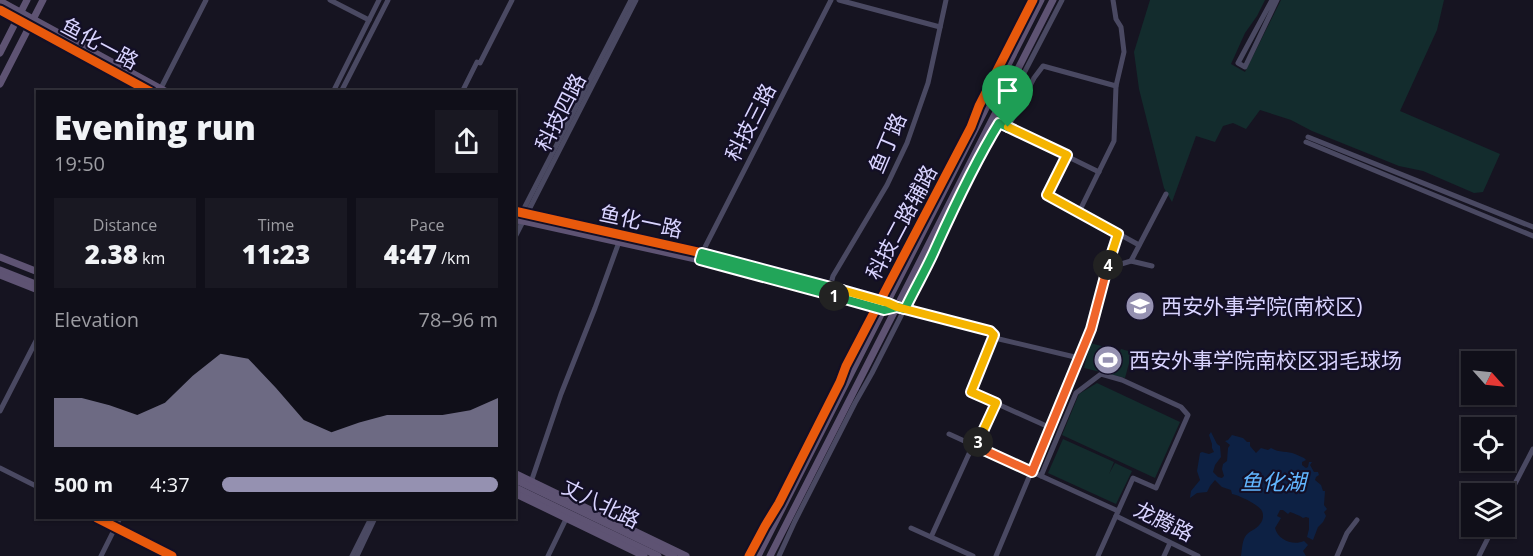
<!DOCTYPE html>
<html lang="en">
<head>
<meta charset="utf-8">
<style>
  :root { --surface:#100f19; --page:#191822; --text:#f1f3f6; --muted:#9c9ca2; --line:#302f38; --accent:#9591b1 }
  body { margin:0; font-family:"Open Sans","Noto Sans SC",sans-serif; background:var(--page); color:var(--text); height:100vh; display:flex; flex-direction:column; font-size:22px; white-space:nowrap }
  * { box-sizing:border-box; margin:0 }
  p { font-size:20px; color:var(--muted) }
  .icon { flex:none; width:33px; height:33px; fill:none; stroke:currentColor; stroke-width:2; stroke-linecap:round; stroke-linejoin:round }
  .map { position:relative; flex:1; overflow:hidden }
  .details { position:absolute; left:36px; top:90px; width:480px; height:429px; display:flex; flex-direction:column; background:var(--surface); border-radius:0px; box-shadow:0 2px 4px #0004,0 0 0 2px var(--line) }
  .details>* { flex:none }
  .needle { width:39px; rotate:117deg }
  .buttons { position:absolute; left:1461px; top:351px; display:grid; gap:12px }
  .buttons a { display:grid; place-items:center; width:54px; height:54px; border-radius:0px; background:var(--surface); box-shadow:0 2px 4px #0004,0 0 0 2px var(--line); font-size:30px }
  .pin { position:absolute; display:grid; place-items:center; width:51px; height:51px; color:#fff; margin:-62px -26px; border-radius:50% 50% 50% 0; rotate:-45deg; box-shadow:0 0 6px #0007 }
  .pin .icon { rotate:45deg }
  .km { position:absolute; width:30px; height:30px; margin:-15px; border-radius:50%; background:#222; color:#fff; font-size:16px; line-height:30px; text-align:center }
  .round { display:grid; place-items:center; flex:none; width:63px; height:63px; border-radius:0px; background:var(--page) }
  .headline { display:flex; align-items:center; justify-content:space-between; height:102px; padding:0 18px }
  h1 { font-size:33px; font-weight:800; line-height:45px }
  .metrics { display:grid; grid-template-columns:repeat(3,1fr); gap:9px; height:102px; padding:6px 18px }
  .metrics div { display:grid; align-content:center; border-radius:0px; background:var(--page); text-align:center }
  .metrics b { font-size:26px; font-weight:800 }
  .metrics small { font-size:16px; font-weight:400 }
  .metrics p { font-size:16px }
  .chart { height:168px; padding:12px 18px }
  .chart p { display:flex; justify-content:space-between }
  .chart svg { width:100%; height:108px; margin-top:6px; fill:var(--accent); opacity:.7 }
  ul { padding:0 18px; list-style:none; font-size:20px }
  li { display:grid; grid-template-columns:96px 72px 1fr; align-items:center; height:45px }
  li i { height:15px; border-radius:8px; background:var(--accent) }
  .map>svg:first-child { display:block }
</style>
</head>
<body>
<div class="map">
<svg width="1533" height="556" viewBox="0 0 1533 556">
  <rect width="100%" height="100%" fill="#161421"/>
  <g fill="#132c2d">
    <polygon points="1150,0 1265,0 1257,16 1245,33 1231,64 1245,72 1281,0 1444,0 1437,30 1400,111 1500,154 1483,192 1474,193 1423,171 1399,166 1312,131 1291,120 1260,110 1246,129 1233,123 1223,126 1215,142 1196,136 1172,202 1164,188 1139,89 1134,52"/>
    <polygon points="1090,343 1120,351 1121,349 1132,352 1125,378 1084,368"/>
    <polygon points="1097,383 1180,422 1155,478 1062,435 1079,394"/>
    <polygon points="1063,439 1114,462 1109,474 1115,463 1132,471 1116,504 1048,473"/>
  </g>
  <path fill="#0d2144" d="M1211 432 1217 444 1220 446 1221 457 1215 465 1213 472 1218 477 1222 478 1224 476 1222 469 1223 464 1227 461 1228 448 1230 445 1225 441 1228 440 1232 435 1243 438 1247 442H1250V446L1256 453 1261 448 1268 450 1271 448C1279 453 1288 451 1295 454 1298 455 1301 457 1304 458L1306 460 1302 462V465L1306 468 1308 467 1309 462H1312L1310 465 1314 472H1318L1319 475 1316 477 1315 480 1321 485 1323 491H1325L1324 505 1327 509 1324 512 1326 516 1323 522 1318 527 1313 540 1307 537 1309 529V518L1306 517 1303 518C1299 515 1295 514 1290 512L1288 514 1283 510H1280L1277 516 1281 518 1275 528C1278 540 1293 546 1304 541L1308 545 1303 551 1306 556H1241C1242 550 1242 542 1245 537 1248 531 1256 530 1260 524 1263 521 1264 515 1262 511 1259 505 1239 495 1232 494L1231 490 1222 487 1215 480 1210 486 1207 492 1197 493 1190 498 1191 491 1200 480 1197 471 1200 453 1202 452 1209 454 1214 452 1212 448V444L1209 435Z"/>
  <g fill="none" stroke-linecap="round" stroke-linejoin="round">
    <g stroke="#4a4962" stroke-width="5">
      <polyline points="330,0 369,20"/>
      <polyline points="839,0 940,27"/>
      <polyline points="1113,0 1116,19 1121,27 1124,52 1116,86 1114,141 1079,212 1139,245"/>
      <polyline points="1272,0 1238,63 1245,67 1277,0"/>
      <polyline points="160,90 206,0"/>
      <polyline points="333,92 379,0"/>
      <polyline points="341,92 388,0"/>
      <polyline points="462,92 477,62 480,63 512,0"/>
      <polyline points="999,123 1099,172"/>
      <polyline points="1008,127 1034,78 1043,66 1116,86"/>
      <polyline points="1308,137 1533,227"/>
      <polyline points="1306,142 1533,236"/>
      <polyline points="1067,155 1047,194 1079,212"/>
      <polyline points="514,228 631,0"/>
      <polyline points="514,239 636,0"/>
      <polyline points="701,255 831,0"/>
      <polyline points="1131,261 1166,194"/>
      <polyline points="1108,268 1131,261 1152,266"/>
      <polyline points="830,287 833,276 887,185 907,143 928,83 946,0"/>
      <polyline points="901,308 990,331 999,339 1079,358"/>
      <polyline points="995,335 971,392 1051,428"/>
      <polyline points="0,411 38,337"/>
      <polyline points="949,434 1118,511"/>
      <polyline points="0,468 38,487"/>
      <polyline points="1041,476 1076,393 1101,374 1122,380 1181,407 1188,415 1156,488 1133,478 1098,556"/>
      <polyline points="530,485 561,394 595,308 619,242"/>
      <polyline points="1504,505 1533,449"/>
      <polyline points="1116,516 1198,556"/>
      <polyline points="97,518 172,556"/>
      <polyline points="911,528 973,556"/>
      <polyline points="931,537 973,445 979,441 996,403"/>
      <polyline points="101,556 120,518"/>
      <polyline points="352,556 371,518"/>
      <polyline points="357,556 375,518"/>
      <polyline points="548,556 567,517"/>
      <polyline points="749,556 765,526 779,503 840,382 846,366 971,127 979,106 1033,0"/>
      <polyline points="779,556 795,521 855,403 872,373 936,247 944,227 1062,0"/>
      <polyline points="996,556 1091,329 1118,234"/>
      <polyline points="1164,556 1170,543"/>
      <polyline points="1337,556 1347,533 1357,520"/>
      <polyline points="1479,556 1494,526"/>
    </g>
    <g stroke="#5e5373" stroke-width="7">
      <polyline points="0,1 167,92"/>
      <polyline points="0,10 151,92"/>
      <polyline points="0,53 27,0"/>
      <polyline points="0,84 43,0"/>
      <polyline points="514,211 702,253 892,305"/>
      <polyline points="514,219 700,260 884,310 889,309"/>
      <polyline points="0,257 38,272"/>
      <polyline points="0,270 38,285"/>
      <polyline points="0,275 38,290"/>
      <polyline points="514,473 686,556"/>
      <polyline points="514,479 674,556"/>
      <polyline points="514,487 658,556"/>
      <polyline points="514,493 644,556"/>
      <polyline points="758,556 1041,0"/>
      <polyline points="770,556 1053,0"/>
    </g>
    <g stroke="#130f26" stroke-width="13">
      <g id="cycleway">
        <polyline points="0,10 151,92"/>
        <polyline points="514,211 702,253 880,300 897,307"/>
        <polyline points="97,518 172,556"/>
        <polyline points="749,556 765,526 779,503 840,382 846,366 971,127 979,106 1033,0"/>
      </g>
    </g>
    <use href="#cycleway" stroke="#e8590c" stroke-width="9"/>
  </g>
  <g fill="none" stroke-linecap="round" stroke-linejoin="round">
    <g stroke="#fff" stroke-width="12">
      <path id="split-1" d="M834 296 884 310 897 307 905 309C915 288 927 268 936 247 955 205 975 162 999 123L1008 127"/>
    </g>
    <g stroke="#fff" stroke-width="12">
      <polyline id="split-2" points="834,296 700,260 702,253 842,290"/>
    </g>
    <g stroke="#fff" stroke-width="12">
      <polyline id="split-3" points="842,290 888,303 897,307 990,331 994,335 971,392 996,403 978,442"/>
    </g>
    <g stroke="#fff" stroke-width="12">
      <polyline id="split-4" points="978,442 973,445 1032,472 1091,329 1108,265"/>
    </g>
    <g stroke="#fff" stroke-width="12">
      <polyline id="split-5" points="1008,127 1067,155 1047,195 1118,234 1108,265"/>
    </g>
    <use href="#split-1" stroke="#22a559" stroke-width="8"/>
    <use href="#split-2" stroke="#22a559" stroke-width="8"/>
    <use href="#split-3" stroke="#f5b400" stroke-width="8"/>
    <use href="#split-4" stroke="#f0652b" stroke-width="8"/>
    <use href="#split-5" stroke="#f5b400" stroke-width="8"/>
  </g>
  <defs>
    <g id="university-disc" transform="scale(1.5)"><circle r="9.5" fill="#9591b1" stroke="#130f26"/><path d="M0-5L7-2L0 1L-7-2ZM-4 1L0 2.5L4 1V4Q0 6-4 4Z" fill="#fff"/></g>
    <g id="stadium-disc" transform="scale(1.5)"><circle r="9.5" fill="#9591b1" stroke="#130f26"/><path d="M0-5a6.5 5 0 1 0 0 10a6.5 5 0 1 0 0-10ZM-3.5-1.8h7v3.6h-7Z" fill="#fff"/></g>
  </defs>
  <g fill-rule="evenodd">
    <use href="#university-disc" x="1140" y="306"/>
    <use href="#stadium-disc" x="1108" y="360"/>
  </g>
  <g text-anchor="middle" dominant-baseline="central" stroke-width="4.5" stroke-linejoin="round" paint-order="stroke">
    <g font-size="21" fill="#d9d4ff" stroke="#130f26">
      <text transform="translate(100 43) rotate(28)">鱼化一路</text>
      <text transform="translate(560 112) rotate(-63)">科技四路</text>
      <text transform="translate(750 122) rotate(-63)">科技三路</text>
      <text transform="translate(887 143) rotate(-67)">鱼丁路</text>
      <text transform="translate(641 221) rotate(12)">鱼化一路</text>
      <text transform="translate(901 222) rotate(-62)">科技二路辅路</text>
      <text transform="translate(601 503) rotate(26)">丈八北路</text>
      <text transform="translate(1164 521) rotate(26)">龙腾路</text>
    </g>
    <g font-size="21" fill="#d9d4ff" stroke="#130f26" text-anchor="start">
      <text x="1161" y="306">西安外事学院(南校区)</text>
      <text x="1129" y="360">西安外事学院南校区羽毛球场</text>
    </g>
    <g font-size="22" font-style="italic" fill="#62b6ff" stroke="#130f26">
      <text x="1273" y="481">鱼化湖</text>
    </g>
  </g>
</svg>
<div class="buttons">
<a><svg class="needle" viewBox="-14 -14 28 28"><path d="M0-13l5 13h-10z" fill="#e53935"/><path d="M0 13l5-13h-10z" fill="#9c9ca2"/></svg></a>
<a><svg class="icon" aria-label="locate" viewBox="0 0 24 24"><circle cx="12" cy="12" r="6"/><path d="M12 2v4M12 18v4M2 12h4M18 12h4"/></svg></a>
<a><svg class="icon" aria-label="layers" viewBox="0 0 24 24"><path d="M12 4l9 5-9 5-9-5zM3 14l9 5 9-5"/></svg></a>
</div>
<div class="pin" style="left:1008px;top:127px;background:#1e9e55"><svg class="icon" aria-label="arrive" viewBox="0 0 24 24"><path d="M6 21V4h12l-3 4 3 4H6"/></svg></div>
<b class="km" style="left:834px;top:296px">1</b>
<b class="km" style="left:978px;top:442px">3</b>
<b class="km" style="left:1108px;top:265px">4</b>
<section class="details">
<div class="headline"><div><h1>Evening run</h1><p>19:50</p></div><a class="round"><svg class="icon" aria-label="share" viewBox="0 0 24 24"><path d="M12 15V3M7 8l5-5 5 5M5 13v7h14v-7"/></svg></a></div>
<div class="metrics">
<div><p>Distance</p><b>2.38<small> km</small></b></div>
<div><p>Time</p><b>11:23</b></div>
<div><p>Pace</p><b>4:47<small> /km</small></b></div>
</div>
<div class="chart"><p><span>Elevation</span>78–96 m</p>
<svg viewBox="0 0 160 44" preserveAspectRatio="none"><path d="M0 44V24L10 24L20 27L30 31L40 26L50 15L60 6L70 8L80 20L90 33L100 38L110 34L120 31L130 31L140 31L150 29L160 24V44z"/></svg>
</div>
<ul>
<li><b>500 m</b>4:37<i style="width:100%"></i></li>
</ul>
</section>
</div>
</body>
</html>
